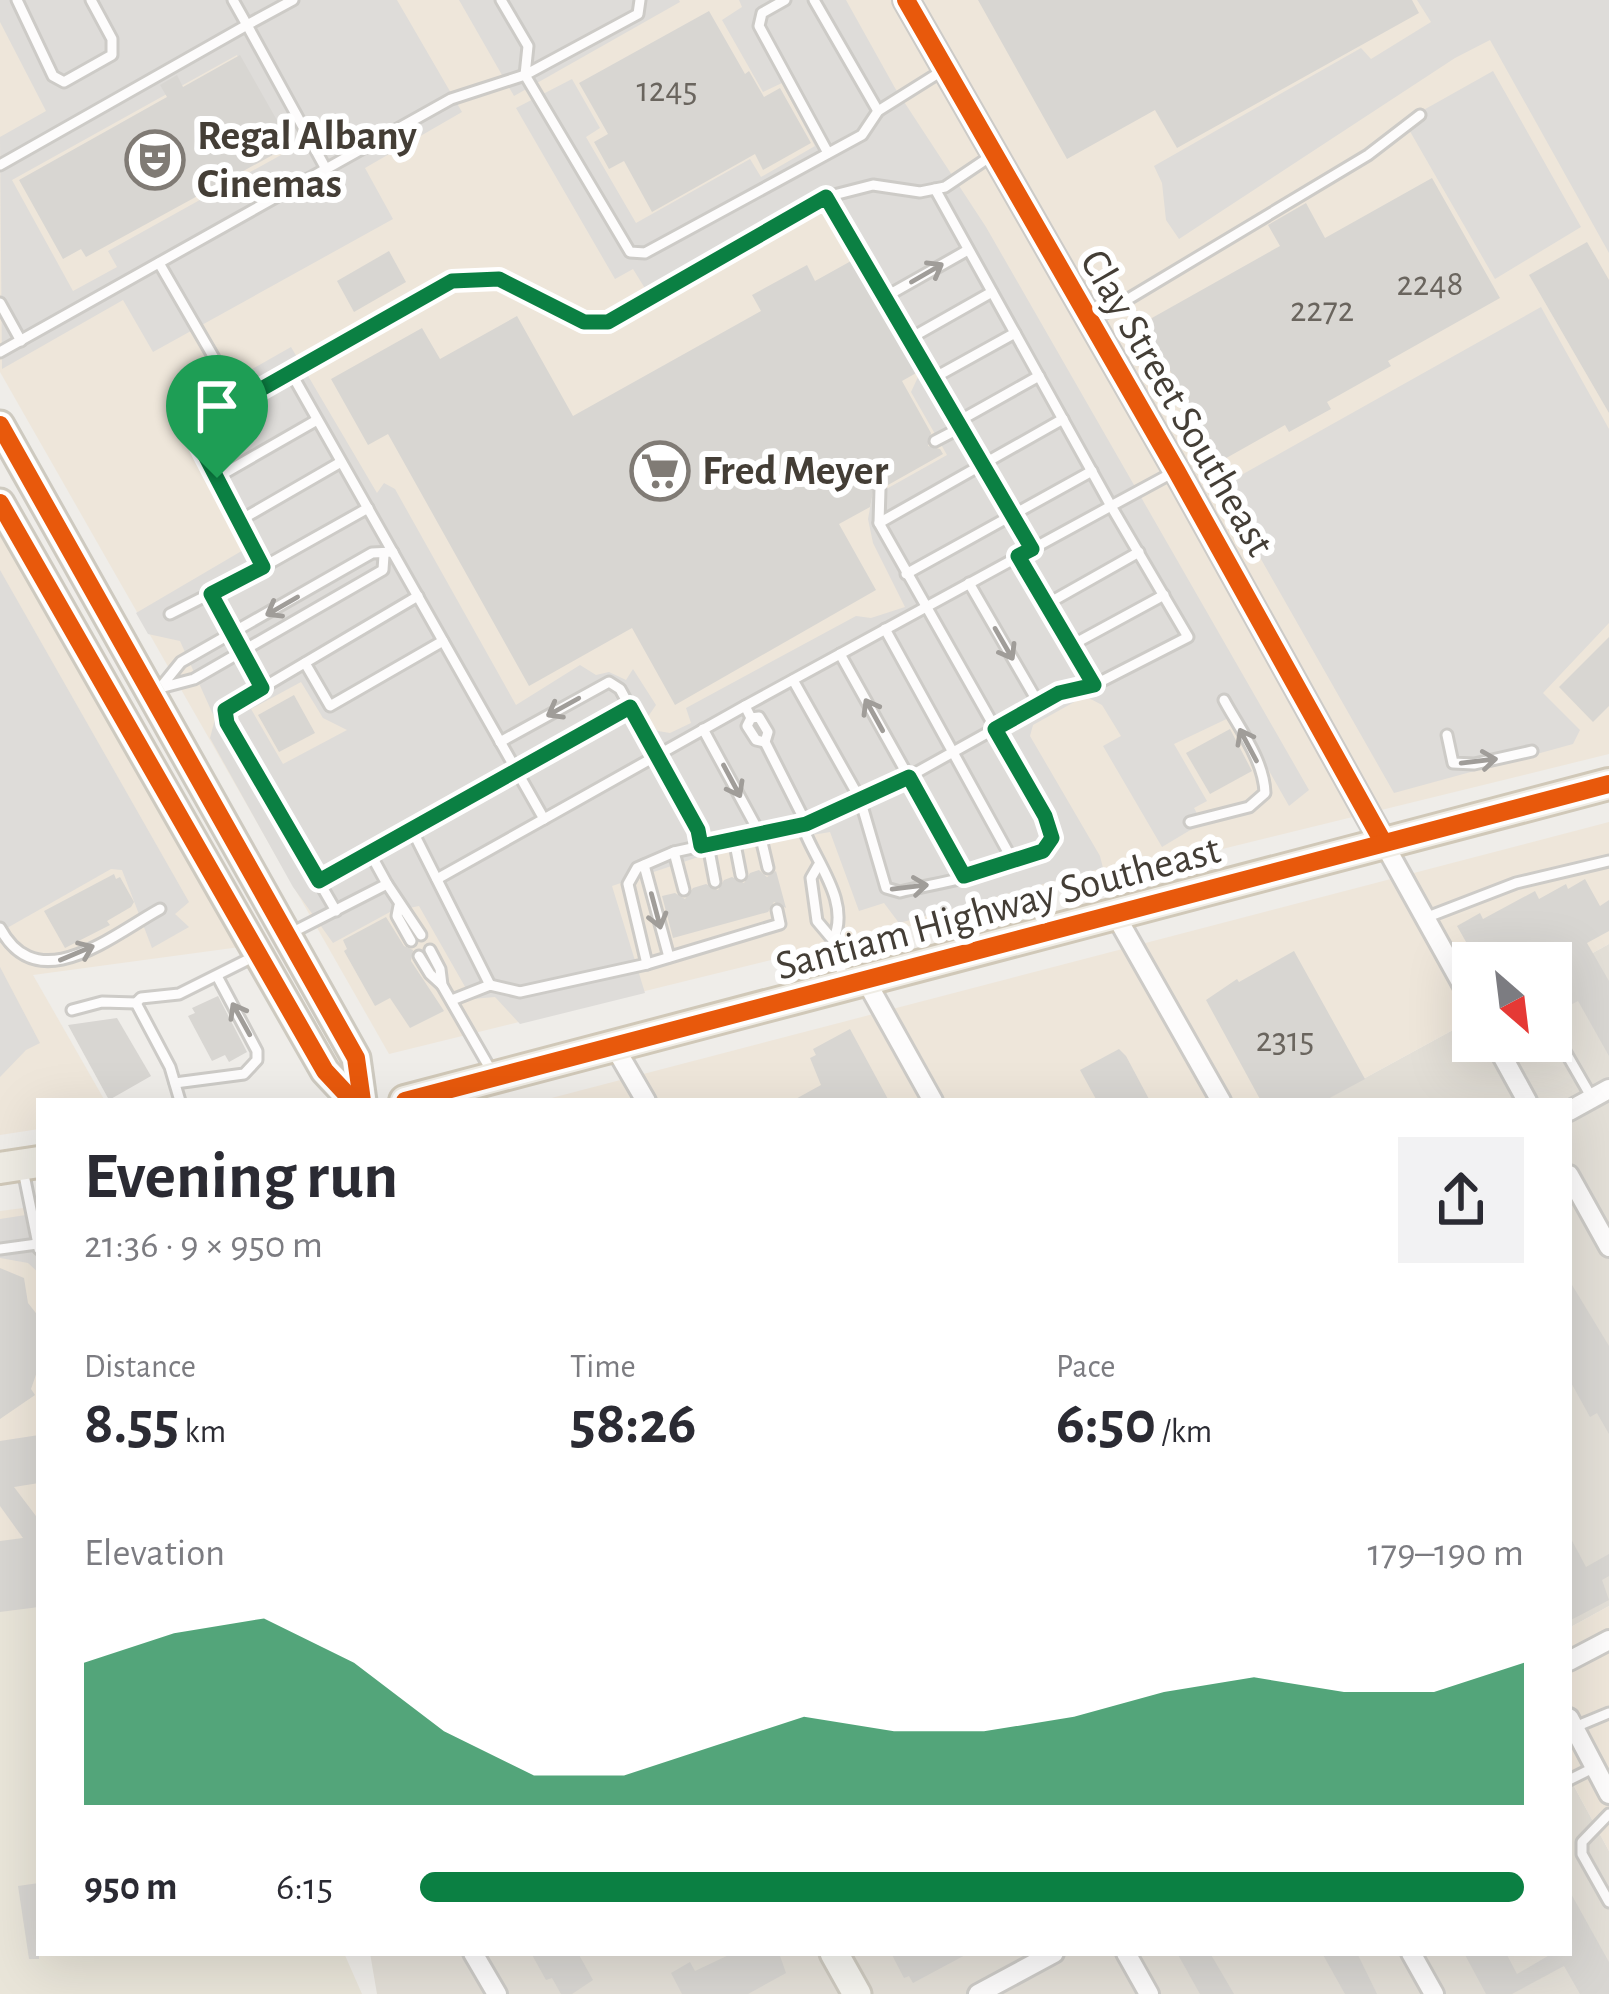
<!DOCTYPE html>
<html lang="en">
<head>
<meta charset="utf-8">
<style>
  :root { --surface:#fff; --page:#f2f2f3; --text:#2b2b33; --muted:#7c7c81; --accent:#0b8043 }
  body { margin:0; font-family:"Alegreya Sans",sans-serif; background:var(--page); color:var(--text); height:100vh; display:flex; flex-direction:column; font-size:45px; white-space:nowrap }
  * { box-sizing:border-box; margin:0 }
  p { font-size:39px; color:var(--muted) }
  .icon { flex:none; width:66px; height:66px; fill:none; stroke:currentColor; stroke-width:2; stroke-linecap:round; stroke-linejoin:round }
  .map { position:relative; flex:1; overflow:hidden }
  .side { position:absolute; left:36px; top:1098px; width:1536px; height:858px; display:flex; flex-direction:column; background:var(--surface); border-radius:0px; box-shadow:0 12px 48px #0002 }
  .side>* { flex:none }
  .needle { width:78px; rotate:152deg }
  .buttons { position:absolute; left:1452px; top:942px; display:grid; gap:24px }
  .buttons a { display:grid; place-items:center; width:120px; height:120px; border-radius:0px; background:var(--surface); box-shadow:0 12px 48px #0002; font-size:60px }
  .pin { position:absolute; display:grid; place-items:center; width:102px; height:102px; color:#fff; margin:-123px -51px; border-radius:50% 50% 50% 0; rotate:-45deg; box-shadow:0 0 12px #0007 }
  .pin .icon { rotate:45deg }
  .round { display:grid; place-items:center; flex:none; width:126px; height:126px; border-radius:0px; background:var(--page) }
  .overview { display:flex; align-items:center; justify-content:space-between; height:204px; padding:0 48px }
  h1 { font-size:66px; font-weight:600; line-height:90px }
  .stats { display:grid; grid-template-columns:repeat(3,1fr); gap:18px; height:204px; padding:12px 48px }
  .stats div { display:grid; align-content:center }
  .stats b { font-size:60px; font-weight:600 }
  .stats small { font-size:33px; font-weight:400 }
  .stats p { font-size:33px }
  .chart { height:336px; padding:24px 48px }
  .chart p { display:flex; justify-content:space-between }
  .chart svg { width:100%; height:216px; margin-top:12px; fill:var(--accent); opacity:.7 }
  ul { padding:0 48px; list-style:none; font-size:39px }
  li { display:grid; grid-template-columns:192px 144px 1fr; align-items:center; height:90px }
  li i { height:30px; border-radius:15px; background:var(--accent) }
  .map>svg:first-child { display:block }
</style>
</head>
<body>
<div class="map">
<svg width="1609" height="1994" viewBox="0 0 1609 1994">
  <rect width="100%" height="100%" fill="#efede9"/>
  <g fill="#e3dfd7">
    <polygon points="1609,944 1609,1606 1569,1628 1569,1101 1323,1101 1473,1019 1473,1041 1551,1041 1551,976"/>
    <polygon points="1569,1777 1609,1851 1609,1994 377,1994 370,1953 1569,1953"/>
  </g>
  <g fill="#eee6da">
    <polygon points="0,0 1609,0 1609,754 389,1054 0,372"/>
    <polygon points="0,521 240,947 33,975 105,1101 39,1101 39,1129 0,1135"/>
    <polygon points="1609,822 1609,944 1551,976 1551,963 1473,963 1473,1019 1323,1101 540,1101"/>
    <polygon points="39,1206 39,1645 0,1640 0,1211"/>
    <polygon points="1609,1606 1609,1851 1569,1777 1569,1628"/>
  </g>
  <polygon fill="#e9e5d9" points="39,1607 39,1953 344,1953 362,1994 0,1994 0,1612"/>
  <g fill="#dedcd9" fill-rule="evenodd">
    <path d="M0 0H397L462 112 365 168 393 219 153 352 123 300 2 369 0 137 46 111 0 22ZM237 55 290 150 108 251 117 267 73 291 12 180Z"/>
    <polygon points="459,0 679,0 680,2 514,96"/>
    <path d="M739 0H846L895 88 986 227 1309 790 1289 806 1237 714 1174 744 1207 801 1194 808 1202 823 1162 847 1103 746 1121 736 1102 705 1085 696 1033 725 1030 736 1100 856 1103 868 899 923 884 903 859 911 830 832 713 852 612 886 645 993 520 1024 495 997 472 999 419 906 390 912 333 943 293 887 210 738 215 719 180 641 148 634 136 613 245 549 169 416 291 347 377 493 384 483 395 489 516 705 580 665 596 675 609 672 626 680 633 669 656 705 645 721 658 731 670 733 691 723 686 708 856 616 871 618 905 607 873 543 868 519 872 497 947 455 911 392 918 377 815 193 646 290 633 269 615 279 516 108 572 79 600 128 586 137 636 223 750 159 761 177 815 146 782 83 763 92 722 20 742 7ZM301 682 323 718 347 730 283 764 251 709Z"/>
    <polygon points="1417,0 1609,0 1609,253 1490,40 1455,58 1179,239 1166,220 1162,183 1154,166 1361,48 1371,59 1431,22"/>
    <polygon points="1493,71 1581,227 1495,279 1404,121"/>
    <polygon points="1541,307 1609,429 1609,623 1543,693 1580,730 1573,744 1394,793 1220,487"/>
    <polygon points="0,570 189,902 175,914 189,927 152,948 122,870 111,869 0,932"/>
    <polygon points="0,967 40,1043 26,1050 0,1077"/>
    <polygon points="39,1213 39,1273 28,1263 0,1258 0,1219"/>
  </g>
  <g fill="#d8d6d2">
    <polygon points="978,0 1412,0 1419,13 1177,148 1155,110 1067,159"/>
    <polygon points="709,11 745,74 749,71 764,97 780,88 811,143 763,170 755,154 652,212 624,161 609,169 594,142 608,134 579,83"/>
    <polygon points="240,55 291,145 86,257 81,249 63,259 19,180 167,97 160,85 177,75 183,87"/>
    <polygon points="1432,178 1500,298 1388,361 1391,366 1327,402 1331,409 1289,432 1285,425 1221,461 1143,323 1280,246 1268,225 1306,203 1325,238"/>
    <polygon points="1587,242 1609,280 1609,413 1529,275"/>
    <polygon points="389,251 406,282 354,312 337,281"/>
    <polygon points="851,261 918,372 902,381 931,433 928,446 940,449 943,454 888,485 875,482 870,507 839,524 876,590 675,705 632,628 529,686 388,434 368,445 331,379 422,328 440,359 517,316 573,416 761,311 752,295 807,265 815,281"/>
    <polygon points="1609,637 1609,706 1593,722 1559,687"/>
    <polygon points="294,695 315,733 279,752 258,715"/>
    <polygon points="1230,729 1252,771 1210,794 1186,753"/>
    <polygon points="759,870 767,877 776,871 786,908 774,902 768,912 673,938 662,896 675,893 685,899 693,888 706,884 718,890 724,880 732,877 744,883 750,873"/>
    <polygon points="114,874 116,879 120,877 134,902 131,907 107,921 110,925 65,948 44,911"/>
    <polygon points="1585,879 1600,906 1609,900 1609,931 1587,943 1609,981 1609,1056 1578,1001 1551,1015 1551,963 1478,963 1457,926 1480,913 1483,919 1535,891 1539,899 1566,884 1568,889"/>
    <polygon points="386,917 404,946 413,950 411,961 444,1011 410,1028 390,998 375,1006 344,951 347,949 343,940"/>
    <polygon points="1294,951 1365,1079 1324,1101 1261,1101 1206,1000 1237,979 1239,982"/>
    <polygon points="218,996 247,1052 229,1062 225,1055 212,1061 188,1016 195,1013 192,1008"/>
    <polygon points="117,1018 151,1076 109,1100 68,1025"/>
    <polygon points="850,1029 889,1101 792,1101 821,1085 810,1058 816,1055 813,1049"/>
    <polygon points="1119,1049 1126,1056 1150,1101 1097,1101 1080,1070"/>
    <polygon points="0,1268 24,1278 28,1303 39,1317 39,1366 31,1389 35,1395 0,1419"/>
    <polygon points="1569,1280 1609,1346 1609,1434 1597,1413 1590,1417 1569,1379"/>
    <polygon points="39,1435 39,1483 14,1487 39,1520 39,1607 0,1612 0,1541 23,1538 0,1506 0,1441"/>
    <polygon points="1569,1535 1586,1567 1609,1554 1609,1576 1602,1580 1609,1600 1569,1621"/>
    <polygon points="39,1883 39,1959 29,1959 18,1886"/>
    <polygon points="1569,1890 1609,1962 1609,1994 1580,1994 1564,1966 1512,1994 1486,1994 1464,1953 1506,1953 1517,1974 1553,1953 1569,1953"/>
    <polygon points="531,1953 578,1953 593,1980 572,1994 561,1994 552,1978 546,1980"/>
    <polygon points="733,1953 779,1953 786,1973 748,1994 682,1994 671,1973 690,1962 695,1971"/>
    <polygon points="891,1953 969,1953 913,1983 909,1976 904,1978"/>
    <polygon points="1177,1953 1210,1953 1234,1994 1200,1994"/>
    <polygon points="1322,1953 1357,1953 1377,1994 1345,1994"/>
  </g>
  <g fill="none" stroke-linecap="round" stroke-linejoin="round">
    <g stroke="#cdcbc7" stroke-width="15">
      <g id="service">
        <polyline points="17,0 53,76 64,82 112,55 112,39 91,0"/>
        <polyline points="501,0 528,46 525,75 630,252 645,253 862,135 878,111 945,69"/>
        <polyline points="785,0 762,13 759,26 828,153"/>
        <polyline points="814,0 878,111"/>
        <polyline points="0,165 247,25 233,0"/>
        <polyline points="326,169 451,99 525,75 638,14 640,0"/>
        <polyline points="826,197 1032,549"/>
        <polyline points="159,263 239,401"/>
        <polyline points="885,297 968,250"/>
        <polyline points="0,303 21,341"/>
        <polyline points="1095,319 1368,155 1420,115"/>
        <polyline points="909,339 992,292"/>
        <polyline points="0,352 326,169 247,25 293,0"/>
        <polyline points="932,379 1015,333"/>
        <polyline points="957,422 1039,376"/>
        <polyline points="935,441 960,428"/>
        <polyline points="216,478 317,420"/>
        <polyline points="239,521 341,462"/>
        <polyline points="879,523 880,489"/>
        <polyline points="384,555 383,570 194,679 160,688 181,662 372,553 393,552"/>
        <polyline points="1018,557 1094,685"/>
        <polyline points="263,567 368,508"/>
        <polyline points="906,574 1092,471"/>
        <polyline points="969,583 1039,704"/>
        <polyline points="211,594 262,688"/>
        <polyline points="1047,604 1139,552"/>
        <polyline points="170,614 263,567 195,432 201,423 290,371"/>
        <polyline points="885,629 1014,863"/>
        <polyline points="1072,645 1164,595"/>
        <polyline points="840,654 964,876"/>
        <polyline points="305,663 330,706 443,641"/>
        <path d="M793 680 860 799 886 888 900 892C939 882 1030 870 1052 838L1045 816 879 523 1063 419"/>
        <polyline points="751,718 759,717 768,732 765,742 756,740 747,726 751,718 745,706 1111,506 935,189"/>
        <polyline points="703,729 760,834 768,868"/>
        <polyline points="1447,735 1453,763 1474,764 1532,751"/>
        <polyline points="500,742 609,682 620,689 698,830 701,846"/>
        <polyline points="544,819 745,706"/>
        <path d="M1190 822 1249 807 1265 793C1264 760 1239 728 1224 700"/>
        <polyline points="412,830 490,985"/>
        <polyline points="734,839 741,875"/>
        <polyline points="708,845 715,882"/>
        <polyline points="674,852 684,890"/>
        <polyline points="644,865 669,957"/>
        <polyline points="818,866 811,878 817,921 833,940 844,981"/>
        <polyline points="437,879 544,819 290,371 452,281 499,279 584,322 608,322 826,197 873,185 920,192 945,187 994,154"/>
        <polyline points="319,881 630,707"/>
        <polyline points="387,884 421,935"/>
        <polyline points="399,906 397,916 411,941"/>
        <polyline points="336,911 227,723 225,710 418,596"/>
        <polyline points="1425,918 1516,883 1609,861"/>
        <path d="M0 928C38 999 111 936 160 909"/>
        <polyline points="293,932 387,884 370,853"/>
        <path d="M833 940C851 903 817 864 804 830L812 818 894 785 1059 693 1094 685 1188 637 1111 506 1172 473"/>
        <polyline points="430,950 440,969 442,985 492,1072"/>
        <polyline points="419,956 430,974 442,985"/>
        <polyline points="647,964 780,924 777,910"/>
        <polyline points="452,1000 490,985 520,992 647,964 628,884 637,868 674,852 806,823 765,742"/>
        <polyline points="72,1010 102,1002 136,1003"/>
        <polyline points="1551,1027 1592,1098"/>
        <polyline points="1501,1053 1524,1041"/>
        <polyline points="175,1083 244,1074 257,1060 257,1051 217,976"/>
        <polyline points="180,1101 170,1067 136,1003 141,998 179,994 253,957"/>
        <polyline points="23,1170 39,1249"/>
        <polyline points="0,1249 37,1244"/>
        <polyline points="1575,1727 1609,1713"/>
        <polyline points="1569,1780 1595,1767"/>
        <polyline points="1609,1814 1582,1842 1582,1854 1609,1902"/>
      </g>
    </g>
    <g stroke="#cdcbc7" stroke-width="24">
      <g id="minor">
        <polyline points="1383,842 1473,1004"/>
        <polyline points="1116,916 1221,1101"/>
        <polyline points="866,981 933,1101"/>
        <polyline points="1494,1041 1527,1101"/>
        <polyline points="614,1046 646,1101"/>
        <polyline points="1569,1111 1609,1089"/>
        <polyline points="1569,1175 1609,1247"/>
        <polyline points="1569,1661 1609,1640"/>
        <polyline points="1569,1718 1609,1794"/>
        <polyline points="473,1953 497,1994"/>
        <polyline points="1126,1953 1149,1994"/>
        <polyline points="1411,1953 1434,1994"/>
        <polyline points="978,1994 1054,1953"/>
      </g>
    </g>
    <g stroke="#cdcbc7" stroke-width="30">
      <polyline id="tertiary" points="906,0 1176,470 1383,842"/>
    </g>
    <g stroke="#cecac0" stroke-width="33">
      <g id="secondary">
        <polyline points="0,425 356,1058 362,1101"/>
        <polyline points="0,503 325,1071 353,1101"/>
        <polyline points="834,1953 857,1994"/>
      </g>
    </g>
    <g stroke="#d0c8b8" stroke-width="36">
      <g id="primary">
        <polyline points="405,1101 1609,784"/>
        <polyline points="0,1168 39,1162"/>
      </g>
    </g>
    <use href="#service" stroke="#fdfcfc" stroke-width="9"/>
    <use href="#minor" stroke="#fdfcfc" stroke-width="18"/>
    <use href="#tertiary" stroke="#fdfcfc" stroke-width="24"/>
    <use href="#secondary" stroke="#f5f4ef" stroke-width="27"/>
    <use href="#primary" stroke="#efece4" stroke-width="30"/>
    <g stroke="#fff" stroke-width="26">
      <g id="cycleway">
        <polyline points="906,0 1176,470 1383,842"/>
        <polyline points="0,425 356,1058 362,1101"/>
        <polyline points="0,503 325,1071 353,1101"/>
        <polyline points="405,1101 1609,784"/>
      </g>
    </g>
    <use href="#cycleway" stroke="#e8590c" stroke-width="18"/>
  </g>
  <defs><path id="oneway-shaft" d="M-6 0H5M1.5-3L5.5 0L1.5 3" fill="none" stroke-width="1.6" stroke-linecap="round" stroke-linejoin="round" transform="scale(3)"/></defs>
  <g stroke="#a09d99">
    <use href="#oneway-shaft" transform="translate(927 273) rotate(-30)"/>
    <use href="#oneway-shaft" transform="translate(282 606) rotate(150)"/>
    <use href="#oneway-shaft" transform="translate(1004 644) rotate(60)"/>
    <use href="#oneway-shaft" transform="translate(563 707) rotate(151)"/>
    <use href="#oneway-shaft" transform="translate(874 715) rotate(-119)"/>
    <use href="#oneway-shaft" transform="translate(1248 745) rotate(-118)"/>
    <use href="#oneway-shaft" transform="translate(1479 761) rotate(-7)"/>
    <use href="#oneway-shaft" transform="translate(732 781) rotate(62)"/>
    <use href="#oneway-shaft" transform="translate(910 887) rotate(-7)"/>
    <use href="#oneway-shaft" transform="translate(656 911) rotate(75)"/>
    <use href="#oneway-shaft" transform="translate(77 953) rotate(-23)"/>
    <use href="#oneway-shaft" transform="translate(241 1019) rotate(-119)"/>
  </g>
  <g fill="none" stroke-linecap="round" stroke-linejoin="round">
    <g stroke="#fff" stroke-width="24">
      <polygon id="route" points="826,197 1032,549 1018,556 1094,685 1059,693 995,729 1045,816 1052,838 1043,851 964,876 909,777 806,824 701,846 698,830 630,707 319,881 227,723 225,710 262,688 211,594 263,567 197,440 195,432 201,423 452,281 499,279 584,322 608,322"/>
    </g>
    <use href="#route" stroke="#0b8043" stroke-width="15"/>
  </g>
  <defs>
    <g id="theatre-ring" transform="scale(3)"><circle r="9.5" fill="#fff" stroke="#807b75" stroke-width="1.5"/><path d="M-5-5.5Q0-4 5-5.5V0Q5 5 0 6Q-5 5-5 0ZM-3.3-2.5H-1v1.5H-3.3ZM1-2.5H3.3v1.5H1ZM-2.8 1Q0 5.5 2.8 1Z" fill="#807b75"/></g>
    <g id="supermarket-ring" transform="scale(3)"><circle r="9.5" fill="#fff" stroke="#807b75" stroke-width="1.5"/><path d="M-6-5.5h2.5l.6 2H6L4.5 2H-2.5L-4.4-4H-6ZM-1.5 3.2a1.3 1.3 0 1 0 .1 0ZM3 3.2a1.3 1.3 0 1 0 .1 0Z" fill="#807b75"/></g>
  </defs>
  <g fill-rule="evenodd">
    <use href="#theatre-ring" x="155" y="160"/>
    <use href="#supermarket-ring" x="660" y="471"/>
  </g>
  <g text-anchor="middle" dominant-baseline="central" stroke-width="12" stroke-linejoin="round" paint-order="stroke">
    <g font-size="36" fill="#6a655e">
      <text x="667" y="90">1245</text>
      <text x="1430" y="284">2248</text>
      <text x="1322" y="310">2272</text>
      <text x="1285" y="1040">2315</text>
    </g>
    <g font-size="42" font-weight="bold" fill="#443e36" stroke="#fff" text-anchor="start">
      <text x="197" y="136">Regal Albany<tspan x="197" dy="48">Cinemas</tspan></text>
      <text x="702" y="471">Fred Meyer</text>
    </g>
    <g font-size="42" fill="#443e36" stroke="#fff">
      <text transform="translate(1177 403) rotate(60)">Clay Street Southeast</text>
      <text transform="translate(998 908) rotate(-15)">Santiam Highway Southeast</text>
    </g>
  </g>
</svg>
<div class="buttons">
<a><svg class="needle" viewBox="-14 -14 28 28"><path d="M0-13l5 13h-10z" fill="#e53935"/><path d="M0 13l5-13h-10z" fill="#7c7c81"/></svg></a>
</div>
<div class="pin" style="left:217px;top:478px;background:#1e9e55"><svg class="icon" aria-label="arrive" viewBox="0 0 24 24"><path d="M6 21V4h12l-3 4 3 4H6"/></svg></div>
<section class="side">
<div class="overview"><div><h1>Evening run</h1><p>21:36 · 9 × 950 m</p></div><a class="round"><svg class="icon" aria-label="share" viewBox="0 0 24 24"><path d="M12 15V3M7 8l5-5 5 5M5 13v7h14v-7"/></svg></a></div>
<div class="stats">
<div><p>Distance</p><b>8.55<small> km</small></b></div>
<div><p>Time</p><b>58:26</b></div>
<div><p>Pace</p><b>6:50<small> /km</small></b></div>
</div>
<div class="chart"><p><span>Elevation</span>179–190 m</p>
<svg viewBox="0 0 160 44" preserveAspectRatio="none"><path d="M0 44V15L10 9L20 6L30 15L40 29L50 38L60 38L70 32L80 26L90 29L100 29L110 26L120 21L130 18L140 21L150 21L160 15V44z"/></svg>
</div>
<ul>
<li><b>950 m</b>6:15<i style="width:100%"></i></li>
</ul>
</section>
</div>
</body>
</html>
